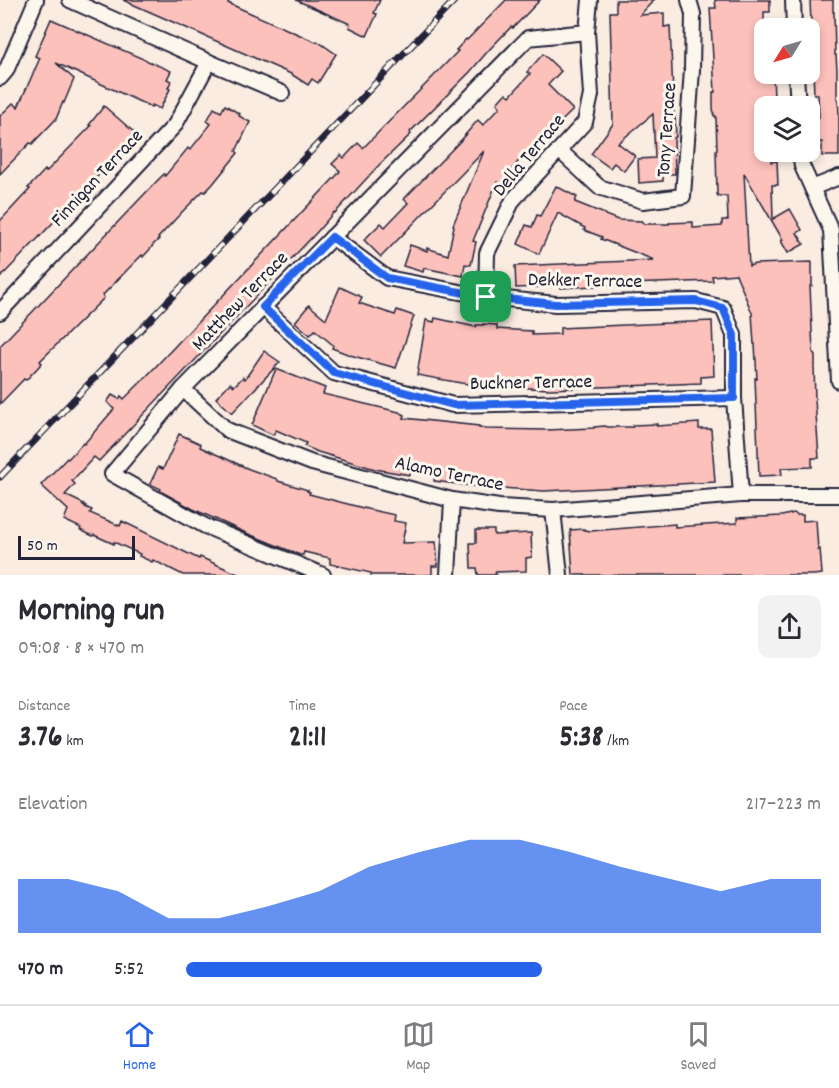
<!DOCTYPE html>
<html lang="en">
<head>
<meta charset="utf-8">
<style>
  :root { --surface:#fff; --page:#f2f2f3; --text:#2b2b33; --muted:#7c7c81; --line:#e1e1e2; --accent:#2563eb }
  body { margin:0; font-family:Dekko,sans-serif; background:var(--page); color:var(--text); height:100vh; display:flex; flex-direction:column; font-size:22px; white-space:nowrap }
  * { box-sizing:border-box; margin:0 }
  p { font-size:20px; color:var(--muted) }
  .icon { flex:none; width:33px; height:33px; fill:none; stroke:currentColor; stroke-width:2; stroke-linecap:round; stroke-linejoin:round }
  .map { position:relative; height:575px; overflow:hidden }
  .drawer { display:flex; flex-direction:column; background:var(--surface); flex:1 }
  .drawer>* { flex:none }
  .needle { width:39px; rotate:233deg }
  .controls { position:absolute; left:754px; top:18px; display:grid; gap:12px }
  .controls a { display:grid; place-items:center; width:66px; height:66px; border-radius:12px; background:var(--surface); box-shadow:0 3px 9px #0003; font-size:30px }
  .scale { position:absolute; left:18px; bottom:15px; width:117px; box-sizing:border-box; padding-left:6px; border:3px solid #22223b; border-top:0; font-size:16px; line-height:21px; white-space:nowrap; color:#22223b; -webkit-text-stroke:4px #fbf7ec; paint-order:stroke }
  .pin { position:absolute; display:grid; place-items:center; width:51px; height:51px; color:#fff; margin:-26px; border-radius:12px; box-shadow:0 3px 9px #0006 }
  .round { display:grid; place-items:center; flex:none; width:63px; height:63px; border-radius:12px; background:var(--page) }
  .overview { display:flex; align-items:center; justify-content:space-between; height:102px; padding:0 18px }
  h1 { font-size:33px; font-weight:700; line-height:45px }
  .metrics { display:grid; grid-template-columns:repeat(3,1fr); gap:9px; height:102px; padding:6px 18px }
  .metrics div { display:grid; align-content:center }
  .metrics b { font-size:30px; font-weight:700 }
  .metrics small { font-size:16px; font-weight:400 }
  .metrics p { font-size:16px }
  .chart { height:168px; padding:12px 18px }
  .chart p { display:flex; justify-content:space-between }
  .chart svg { width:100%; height:108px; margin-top:6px; fill:var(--accent); opacity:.7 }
  ul { padding:0 18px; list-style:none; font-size:20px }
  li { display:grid; grid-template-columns:96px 72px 1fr; align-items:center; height:45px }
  li i { height:15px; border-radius:8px; background:var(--accent) }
  .dock { display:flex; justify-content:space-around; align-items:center; height:84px; border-top:2px solid var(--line); background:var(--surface); font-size:16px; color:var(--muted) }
  .dock a { display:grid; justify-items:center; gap:3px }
  .dock .active { color:var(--accent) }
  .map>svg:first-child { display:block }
</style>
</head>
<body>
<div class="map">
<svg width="839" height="575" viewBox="0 0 839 575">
  <rect width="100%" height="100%" fill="#fbece2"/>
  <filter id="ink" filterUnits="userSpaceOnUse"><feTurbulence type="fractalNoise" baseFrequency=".0167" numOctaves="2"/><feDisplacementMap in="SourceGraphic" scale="12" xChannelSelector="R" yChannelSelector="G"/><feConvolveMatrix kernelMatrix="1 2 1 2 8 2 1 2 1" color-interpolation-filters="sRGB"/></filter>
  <g filter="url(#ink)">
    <g fill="#fdc1bc" stroke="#22223b" stroke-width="1.5">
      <polygon points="123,0 229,0 228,3 284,28 316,42 317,41 336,54 318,83 312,79 308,85 291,74"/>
      <polygon points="296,0 380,0 374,13 377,14 367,36 349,27 350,24"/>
      <polygon points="506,0 540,0 513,28 511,27 488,51 470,72 410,132 411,134 379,165 335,213 334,212 317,232 99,461 94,457 72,481 75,484 65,495 84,504 83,505 86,506 85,507 92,510 90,513 120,526 122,521 199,559 200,557 240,575 183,575 153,560 152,562 139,556 140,554 114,542 114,544 94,535 93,536 80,530 81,528 64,520 68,510 41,485 67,458 68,459 83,443 84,444 114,409 107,402 112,395 119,399 121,396 124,399 142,381 338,174 340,171 332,164 341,155 344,158 358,143 363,148 428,82 458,51 456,50 466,39 467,40"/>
      <polygon points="616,0 654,0 640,15 664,13 664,27 670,26 674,116 675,116 676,135 676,137 674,138 675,174 663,174 663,181 639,183 638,159 655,158 653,114 618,143 635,156 624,171 614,163 610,168 591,154 613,124 610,12 616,12"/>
      <polygon points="715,0 770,0 770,12 764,12 765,74 773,74 774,98 768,98 768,106 765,106 765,152 770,152 771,162 777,161 778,185 772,185 773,219 790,209 802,230 797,233 804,244 788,253 781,241 783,240 744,173 749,266 755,264 812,262 812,286 810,286 813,352 815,355 815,366 814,366 815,400 819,458 812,458 812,467 781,468 782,475 759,476 755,378 757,379 755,344 754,344 752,313 736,274 712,276 713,281 627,284 561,288 561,286 516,288 515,266 654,260 601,239 602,237 584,230 585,228 558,213 539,254 518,244 526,225 532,227 537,215 540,216 556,186 577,197 575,202 605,214 605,215 618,220 642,221 642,222 644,224 669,224 669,223 693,222 693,228 722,226 722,220 728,220 727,196 718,196 717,194 716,150 717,150 716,116 714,116 713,107 713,92 715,92 710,8 716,8"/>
      <polygon points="810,0 833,0 833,12 834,12 835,55 836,55 837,70 837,99 838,99 839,114 839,156 822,156 822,142 818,142 817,118 819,118 818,94 814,94"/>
      <polygon points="51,19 171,71 167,79 171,81 168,88 170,89 160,109 152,105 151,107 56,63 74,79 64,103 63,102 56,119 32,144 30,143 0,174 0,116 13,103 18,107 40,58 35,56"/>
      <polygon points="543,54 561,71 548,85 573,110 525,157 523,155 501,185 497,182 473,241 476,242 471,265 465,264 463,276 424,268 423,272 403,266 410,245 427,251 427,248 448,255 454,226 453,225 484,151 381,257 364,240 381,223 385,227 408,203 404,199 466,135 465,135 478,120 483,125 500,107 497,103 506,93 510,96 530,74 527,72"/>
      <polygon points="225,105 240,114 239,116 250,122 236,151 238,153 212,185 205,192 203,191 181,213 158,238 159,239 152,246 152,247 143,257 142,255 129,268 103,295 104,298 40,361 42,363 26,380 24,379 0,404 0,346 156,182 164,174 165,176 188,148 190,150 211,124 207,121 214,108 221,112"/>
      <polygon points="104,106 136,134 116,157 0,278 0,221 30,189 28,188 45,170 46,172 91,126 89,125"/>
      <polygon points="340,287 362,297 359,303 395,315 397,310 414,316 396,368 350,355 332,348 333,345 315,330 310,335 295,322 309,305 326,319"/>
      <polygon points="435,318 476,327 476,325 483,325 483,324 497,325 497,329 532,331 532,335 560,334 560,328 712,321 714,376 701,377 701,383 550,389 508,387 508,383 485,380 484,386 461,383 417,375 426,320 434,322"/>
      <polygon points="264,351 280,362 232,413 216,398 230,383 234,386 243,377 245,379"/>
      <polygon points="276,369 325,388 323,394 399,412 405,415 404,418 479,426 479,427 485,428 485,429 547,430 594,428 594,427 605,426 608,427 633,427 633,425 657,424 657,426 699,423 699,429 711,429 715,482 544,491 473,486 434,481 435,475 410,472 410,475 375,469 318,452 304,446 306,443 276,430 273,435 252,425"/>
      <polygon points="179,434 201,444 200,447 249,469 277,479 278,481 308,490 307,491 310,492 309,494 367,509 395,515 394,521 406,523 402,543 436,542 438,566 432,566 432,575 371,575 371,573 330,564 330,558 304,552 303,555 300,555 246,533 193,509 160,491 161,489 150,484 158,467 163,469"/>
      <polygon points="794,513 797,515 803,515 803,521 816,520 818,550 820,549 822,574 813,575 573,575 570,530 584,529 584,530 591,531 675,524 675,527 737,523 737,518 782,516"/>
      <polygon points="476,530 494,530 494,535 531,533 532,557 526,558 526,571 495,572 496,575 478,575 477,568 471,568 470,543 476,543"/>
    </g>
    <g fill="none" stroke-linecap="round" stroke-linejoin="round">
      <g stroke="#22223b" stroke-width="18">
        <g id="street">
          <polyline points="70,0 209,62 282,93"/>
          <polyline points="793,0 794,28"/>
          <polyline points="796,74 798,106"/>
          <polyline points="0,78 6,71 36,0"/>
          <polyline points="560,151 599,187 643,201 683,196 692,70 693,14 689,0"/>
          <polyline points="800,152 802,166 831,230 839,381"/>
          <polyline points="812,188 839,177"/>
          <polyline points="332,237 387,278 486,297 556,304 696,301 723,308 734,335 734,398"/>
          <polyline points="486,297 487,253 513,200 585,122 591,95 587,32 590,0"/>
          <polyline points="263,307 334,373 453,405 734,398 741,495"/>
          <polyline points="0,312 175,125 209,62"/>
          <polyline points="183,389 227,430 312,463 452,500 499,507 553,510 741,495 839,495"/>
          <polyline points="553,510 560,575"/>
          <polyline points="323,575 205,526 112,474 183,389 528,38 587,32"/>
          <polyline points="448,575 452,500"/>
        </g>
      </g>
      <use href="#street" stroke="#fbf7ec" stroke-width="14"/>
      <g stroke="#22223b" stroke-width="7">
        <polyline id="rail" points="0,477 455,0"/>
      </g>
      <use href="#rail" stroke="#fbf7ec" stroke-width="4.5" stroke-dasharray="14" stroke-linecap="butt"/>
    </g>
  </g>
  <g fill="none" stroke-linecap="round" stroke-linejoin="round" filter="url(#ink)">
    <g stroke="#fff" stroke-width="12">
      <polygon id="route" points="332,237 387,278 486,297 556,304 696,301 723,308 734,335 734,398 453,405 334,373 263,307"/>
    </g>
    <use href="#route" stroke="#2563eb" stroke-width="8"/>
  </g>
  <g text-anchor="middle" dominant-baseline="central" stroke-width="6" stroke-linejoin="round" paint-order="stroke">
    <g font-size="20" fill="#22223b" stroke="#fbf7ec">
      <text transform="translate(668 130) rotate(-86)">Tony Terrace</text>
      <text transform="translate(530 156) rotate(-50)">Della Terrace</text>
      <text transform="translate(98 179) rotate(-47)">Finnigan Terrace</text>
      <text transform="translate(585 282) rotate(1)">Dekker Terrace</text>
      <text transform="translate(241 302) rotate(-46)">Matthew Terrace</text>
      <text transform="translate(531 384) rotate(-1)">Buckner Terrace</text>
      <text transform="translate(449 475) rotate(12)">Alamo Terrace</text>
    </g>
  </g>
</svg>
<div class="controls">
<a><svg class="needle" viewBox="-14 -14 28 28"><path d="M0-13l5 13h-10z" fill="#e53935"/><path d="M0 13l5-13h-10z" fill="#7c7c81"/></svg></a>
<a><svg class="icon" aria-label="layers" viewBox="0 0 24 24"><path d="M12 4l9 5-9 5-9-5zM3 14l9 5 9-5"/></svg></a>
</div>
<div class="scale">50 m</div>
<div class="pin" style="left:486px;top:297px;background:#1e9e55"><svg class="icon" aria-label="arrive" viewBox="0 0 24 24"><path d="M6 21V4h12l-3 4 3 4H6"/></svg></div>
</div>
<section class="drawer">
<div class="overview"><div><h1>Morning run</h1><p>09:08 · 8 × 470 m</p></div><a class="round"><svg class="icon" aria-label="share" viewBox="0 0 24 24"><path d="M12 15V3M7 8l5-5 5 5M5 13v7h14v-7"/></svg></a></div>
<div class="metrics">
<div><p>Distance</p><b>3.76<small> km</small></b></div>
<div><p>Time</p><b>21:11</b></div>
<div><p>Pace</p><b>5:38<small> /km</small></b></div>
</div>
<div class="chart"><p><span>Elevation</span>217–223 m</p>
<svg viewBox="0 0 160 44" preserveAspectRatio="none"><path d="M0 44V22L10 22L20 27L30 38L40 38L50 33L60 27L70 17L80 11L90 6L100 6L110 11L120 17L130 22L140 27L150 22L160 22V44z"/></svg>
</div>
<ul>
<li><b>470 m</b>5:52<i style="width:56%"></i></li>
</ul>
</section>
<nav class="dock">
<a class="active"><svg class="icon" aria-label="home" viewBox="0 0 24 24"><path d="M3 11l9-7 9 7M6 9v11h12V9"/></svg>Home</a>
<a><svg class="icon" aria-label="map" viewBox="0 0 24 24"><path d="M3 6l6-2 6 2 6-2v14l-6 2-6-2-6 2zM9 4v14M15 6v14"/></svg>Map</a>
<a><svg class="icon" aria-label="saved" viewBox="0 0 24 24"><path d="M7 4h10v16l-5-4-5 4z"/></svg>Saved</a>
</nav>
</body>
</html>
